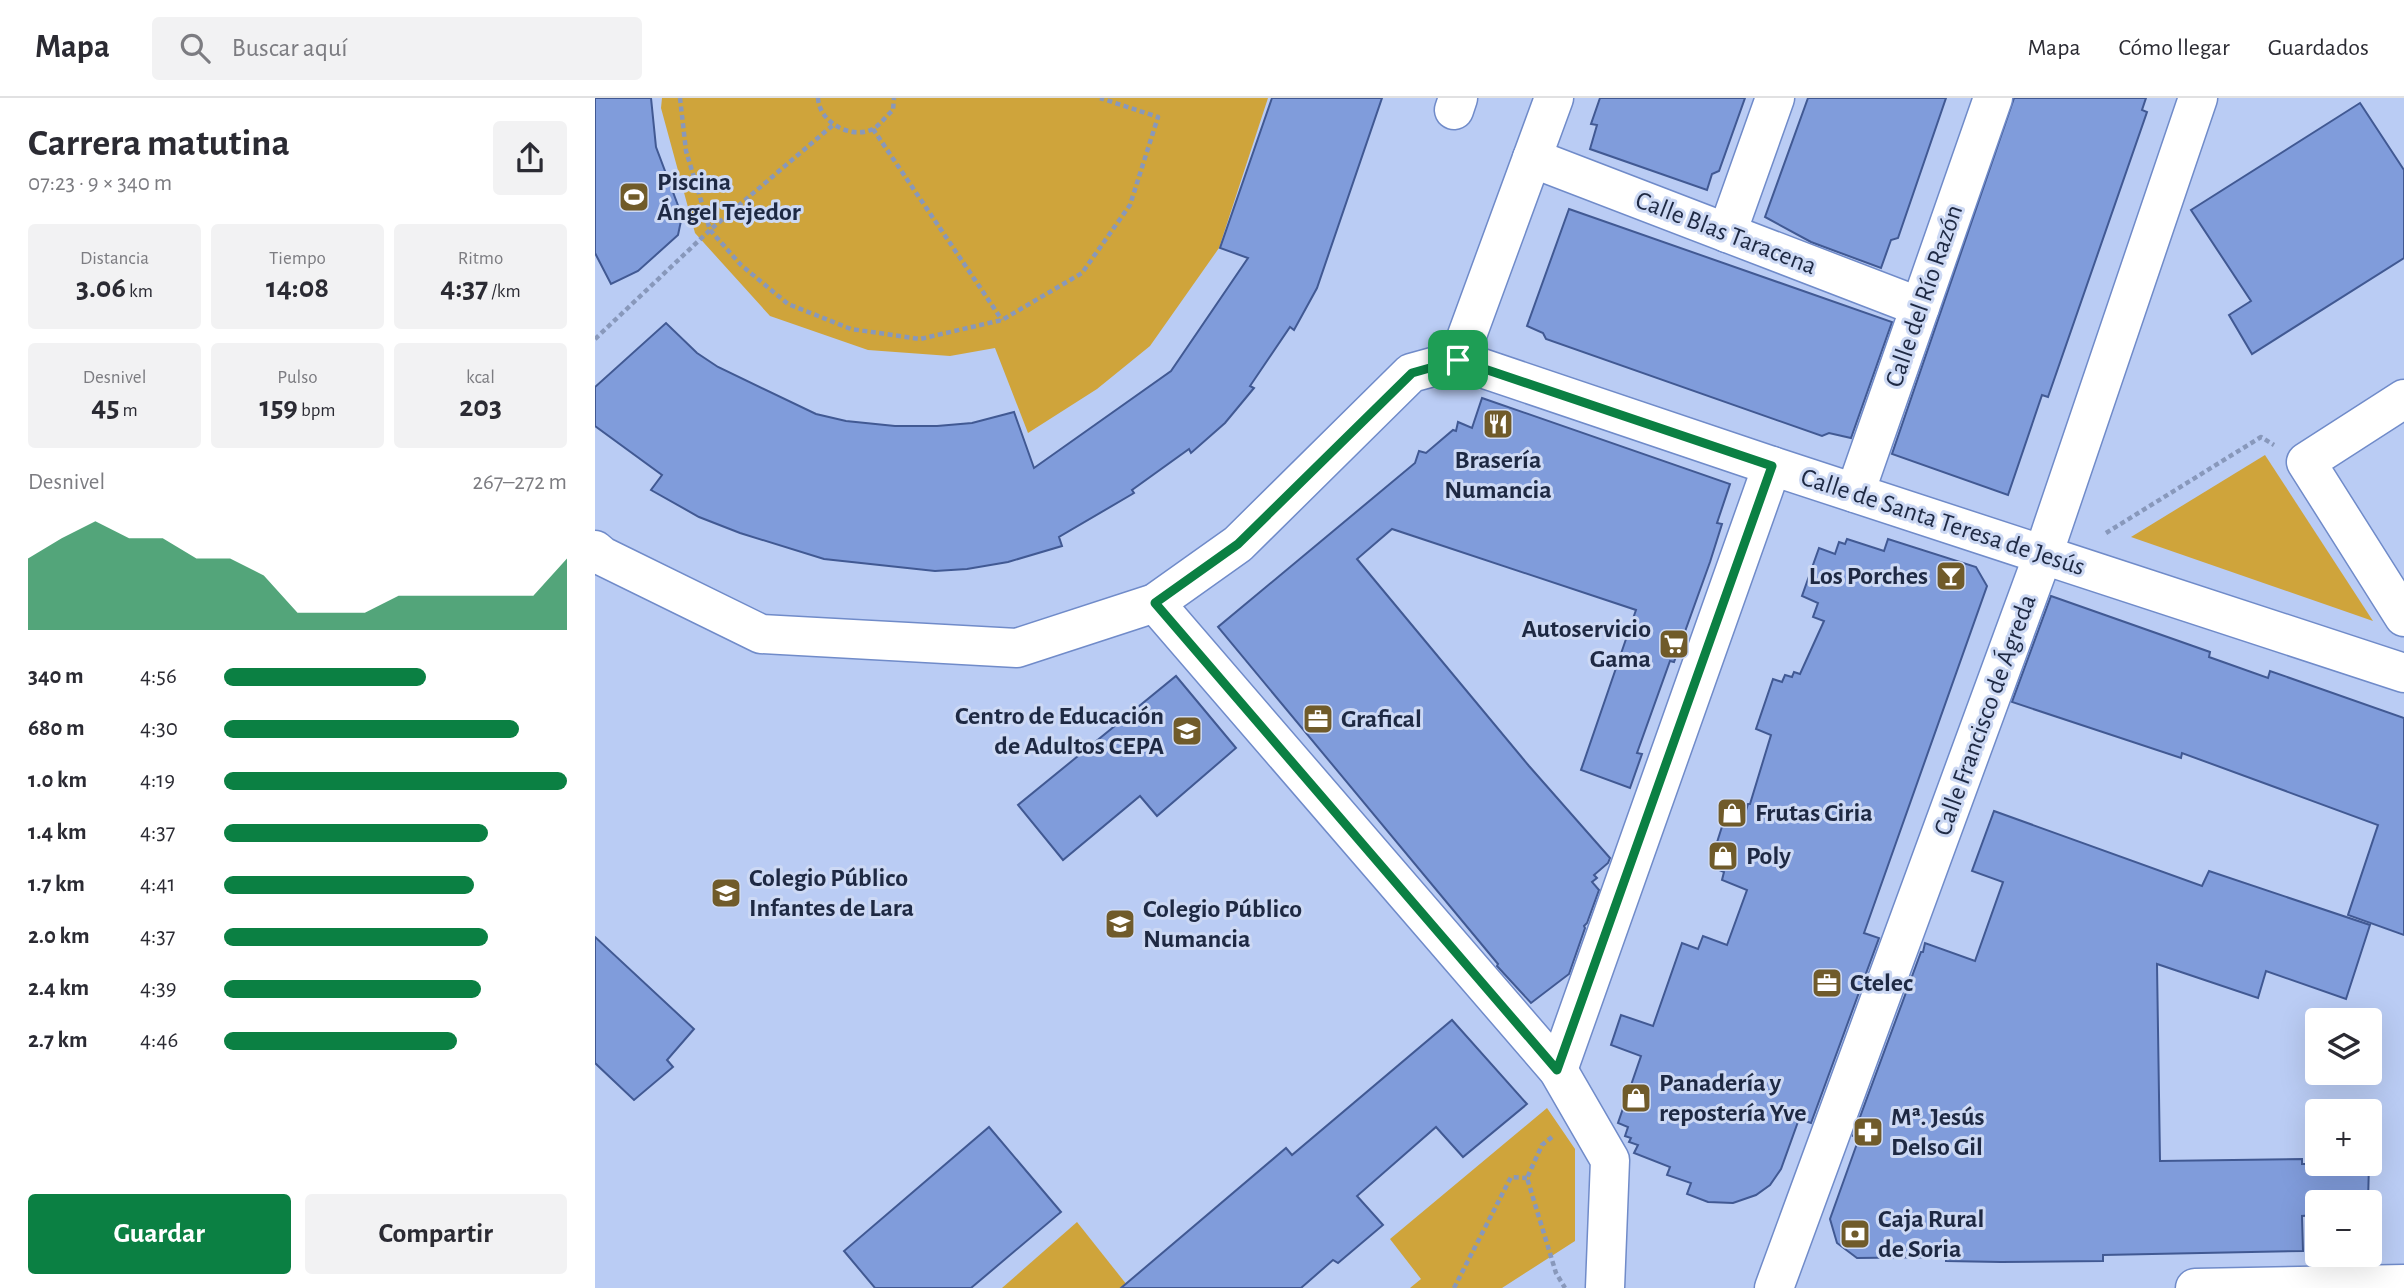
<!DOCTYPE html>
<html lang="es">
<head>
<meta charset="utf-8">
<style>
  :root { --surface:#fff; --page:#f2f2f3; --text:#2b2b33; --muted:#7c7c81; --line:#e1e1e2; --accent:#0b8043 }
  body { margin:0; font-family:"Alegreya Sans",sans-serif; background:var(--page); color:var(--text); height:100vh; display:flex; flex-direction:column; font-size:26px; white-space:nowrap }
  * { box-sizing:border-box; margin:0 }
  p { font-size:23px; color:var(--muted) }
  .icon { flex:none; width:38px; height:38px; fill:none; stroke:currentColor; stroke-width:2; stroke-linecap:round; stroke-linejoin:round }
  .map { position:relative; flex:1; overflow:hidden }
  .panel { display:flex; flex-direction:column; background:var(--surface); width:595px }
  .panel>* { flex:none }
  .fabs { position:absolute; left:1710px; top:910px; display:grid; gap:14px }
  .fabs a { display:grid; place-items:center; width:77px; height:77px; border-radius:7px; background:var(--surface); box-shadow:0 7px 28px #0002; font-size:35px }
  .pin { position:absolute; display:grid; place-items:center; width:60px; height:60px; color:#fff; margin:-30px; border-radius:14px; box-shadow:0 4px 10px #0006 }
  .round { display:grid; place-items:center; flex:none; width:74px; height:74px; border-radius:7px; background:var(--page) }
  .summary { display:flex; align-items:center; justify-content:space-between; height:119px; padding:0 28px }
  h1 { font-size:38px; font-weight:700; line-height:52px }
  .metrics { display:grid; grid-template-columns:repeat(3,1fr); gap:10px; height:119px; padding:7px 28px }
  .metrics div { display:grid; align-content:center; border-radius:7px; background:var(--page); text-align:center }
  .metrics b { font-size:30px; font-weight:700 }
  .metrics small { font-size:19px; font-weight:400 }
  .metrics p { font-size:19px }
  .chart { height:196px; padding:14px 28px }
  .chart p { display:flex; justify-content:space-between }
  .chart svg { width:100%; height:126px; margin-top:7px; fill:var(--accent); opacity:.7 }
  .button { display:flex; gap:14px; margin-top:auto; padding:14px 28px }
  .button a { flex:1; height:80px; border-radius:7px; background:var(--accent); color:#fff; font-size:28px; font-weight:700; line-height:80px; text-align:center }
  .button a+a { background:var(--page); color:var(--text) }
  ul { padding:0 28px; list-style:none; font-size:23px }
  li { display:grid; grid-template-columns:112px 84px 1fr; align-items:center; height:52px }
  li i { height:18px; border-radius:9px; background:var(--accent) }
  header { display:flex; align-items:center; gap:42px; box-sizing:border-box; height:98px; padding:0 35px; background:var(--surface); border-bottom:2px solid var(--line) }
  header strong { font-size:33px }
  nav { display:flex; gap:38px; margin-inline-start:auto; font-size:24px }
  .search { width:490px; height:63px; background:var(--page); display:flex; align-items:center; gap:18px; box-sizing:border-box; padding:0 24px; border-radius:7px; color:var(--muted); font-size:26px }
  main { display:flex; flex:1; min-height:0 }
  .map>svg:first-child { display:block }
</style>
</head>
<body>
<header>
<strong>Mapa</strong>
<div class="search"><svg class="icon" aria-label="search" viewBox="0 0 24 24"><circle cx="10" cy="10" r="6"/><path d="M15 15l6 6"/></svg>Buscar aquí</div>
<nav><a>Mapa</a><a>Cómo llegar</a><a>Guardados</a></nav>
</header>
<main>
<section class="panel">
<div class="summary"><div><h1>Carrera matutina</h1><p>07:23 · 9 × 340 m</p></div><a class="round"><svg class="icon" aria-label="share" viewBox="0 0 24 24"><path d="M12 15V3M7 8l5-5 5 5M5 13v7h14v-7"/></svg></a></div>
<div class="metrics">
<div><p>Distancia</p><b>3.06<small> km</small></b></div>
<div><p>Tiempo</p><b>14:08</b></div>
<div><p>Ritmo</p><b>4:37<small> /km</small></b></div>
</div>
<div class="metrics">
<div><p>Desnivel</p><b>45<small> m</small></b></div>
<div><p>Pulso</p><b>159<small> bpm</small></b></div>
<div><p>kcal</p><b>203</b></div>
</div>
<div class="chart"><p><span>Desnivel</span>267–272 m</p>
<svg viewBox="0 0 160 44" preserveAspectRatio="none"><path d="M0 44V19L10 12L20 6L30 12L40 12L50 19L60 19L70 25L80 38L90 38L100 38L110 32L120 32L130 32L140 32L150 32L160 19V44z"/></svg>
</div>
<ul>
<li><b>340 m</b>4:56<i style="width:59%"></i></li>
<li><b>680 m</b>4:30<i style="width:86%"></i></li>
<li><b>1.0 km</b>4:19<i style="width:100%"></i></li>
<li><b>1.4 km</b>4:37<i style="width:77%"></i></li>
<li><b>1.7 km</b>4:41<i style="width:73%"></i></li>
<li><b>2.0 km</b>4:37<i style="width:77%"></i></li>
<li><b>2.4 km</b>4:39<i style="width:75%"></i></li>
<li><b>2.7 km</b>4:46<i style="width:68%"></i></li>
</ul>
<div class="button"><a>Guardar</a><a>Compartir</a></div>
</section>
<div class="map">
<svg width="1809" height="1190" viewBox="0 0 1809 1190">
  <rect width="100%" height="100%" fill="#baccf4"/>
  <g fill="#cfa43b">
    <polygon points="67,0 673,0 624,150 555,248 502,291 433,335 400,250 355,258 273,252 175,218 100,135 66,10"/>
    <polygon points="1670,357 1778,523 1536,439"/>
    <polygon points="952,1010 980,1051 980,1143 907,1190 815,1190 826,1181 795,1141"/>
    <polygon points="482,1124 532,1187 529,1190 407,1190"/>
  </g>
  <g fill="#809cdb" stroke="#415993" stroke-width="2">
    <polygon points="0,0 56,0 61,49 87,118 83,137 43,173 16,186 0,155"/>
    <polygon points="677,0 787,0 722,190 699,232 695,229 655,288 659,290 630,325 596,355 594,351 537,392 539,395 464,439 467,448 413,464 372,471 340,473 229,461 145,435 104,419 56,392 67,377 0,328 0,289 71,225 102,255 123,269 221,316 251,323 300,328 342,328 377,325 419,314 439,370 576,273 653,160 625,150"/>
    <polygon points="1005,0 1150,0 1124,73 1117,76 1112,92 995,51 1002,27 996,26"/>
    <polygon points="1213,0 1351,0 1303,140 1296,142 1286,170 1216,144 1170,119"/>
    <polygon points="1419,0 1551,0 1547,12 1552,14 1453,299 1447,297 1413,397 1297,356"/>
    <polygon points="1765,5 1809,72 1809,160 1657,256 1634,217 1656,203 1596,112"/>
    <polygon points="974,111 1297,224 1256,340 1234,335 1227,338 951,241 948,235 932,228"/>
    <polygon points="887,300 1135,386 1122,425 1127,426 1115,464 1079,564 1075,563 1042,655 1047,656 1035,690 986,672 1041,512 797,431 762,461 934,668 1015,760 1013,765 999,777 1002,780 997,784 1004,792 992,825 989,828 990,830 974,876 936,905 902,868 903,866 623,529 820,365 824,353 831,355 858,332 861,333 863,324 877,330"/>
    <polygon points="1252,441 1289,453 1293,441 1381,469 1392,488 1269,835 1284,840 1216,1025 1204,1021 1186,1071 1175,1087 1161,1097 1138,1105 1113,1104 1092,1096 1096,1085 1072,1077 1075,1069 1039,1055 1043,1047 1034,1044 1036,1040 1030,1038 1033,1029 1023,1025 1046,958 1016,947 1026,917 1058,928 1087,845 1103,851 1108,838 1132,847 1152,792 1127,782 1129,774 1124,772 1126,766 1116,763 1132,713 1149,719 1153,706 1155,706 1176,637 1161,631 1178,581 1187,584 1190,577 1197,579 1199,574 1205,576 1229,523 1218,519 1223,505 1207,498 1224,450 1240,456 1244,444 1250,446"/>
    <polygon points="1456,498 1615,554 1614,559 1673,580 1675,573 1809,620 1809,837 1753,817 1783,727 1587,655 1586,660 1417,604"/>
    <polygon points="581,578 641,650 562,718 545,698 468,762 423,707"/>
    <polygon points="1399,713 1607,788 1614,773 1775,827 1751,901 1671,873 1663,900 1562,866 1565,1063 1707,1061 1707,1066 1774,1066 1773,1104 1722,1104 1722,1117 1707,1118 1708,1153 1508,1157 1508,1163 1406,1164 1351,1163 1351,1159 1262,1160 1242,1145 1235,1121 1264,1040 1258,1038 1326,854 1328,854 1330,845 1380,863 1408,784 1377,773"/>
    <polygon points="0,839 99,931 72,962 78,969 39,1002 0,965"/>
    <polygon points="857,922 932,1006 868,1059 841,1029 762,1098 788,1127 743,1165 738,1162 706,1190 526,1190 691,1050 697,1057"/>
    <polygon points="394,1029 466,1114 376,1190 280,1190 249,1153"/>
  </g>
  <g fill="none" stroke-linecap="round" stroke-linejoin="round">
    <g stroke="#708bc9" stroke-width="41">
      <g id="minor">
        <polyline points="859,12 863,0"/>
        <polyline points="937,60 1325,209"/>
        <polyline points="1132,135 1180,0"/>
        <polyline points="863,262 959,0"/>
        <polyline points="1809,301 1711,364 1809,519"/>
        <polyline points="1260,395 1398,0"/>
        <polyline points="0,452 7,458 166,536 422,550 560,505 643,446 816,275 863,262 1177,368 1809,575"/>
        <polyline points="560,505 963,972 1015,1062 1010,1190"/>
        <polyline points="963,972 1177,368"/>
        <polyline points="1179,1190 1448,457 1603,0"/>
        <polyline points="1600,1190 1809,1186"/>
      </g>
    </g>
    <g stroke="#8898bb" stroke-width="4.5" stroke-dasharray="5 3.5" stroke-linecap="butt">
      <polyline points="85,0 91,53 115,132 146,167 193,206 256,231 325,241 407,222 487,175 535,107 563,19 505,0"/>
      <path d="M223 0C224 24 256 42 278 31 285 27 292 17 298 12L299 0"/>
      <polyline points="278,31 407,222"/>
      <polyline points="0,241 115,132 238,27"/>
      <polyline points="1511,435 1666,339 1679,347"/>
      <polyline points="957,1039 947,1047 932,1080 961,1175 970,1190"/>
      <polyline points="859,1190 916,1079 932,1080"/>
    </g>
    <use href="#minor" stroke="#fff" stroke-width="38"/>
  </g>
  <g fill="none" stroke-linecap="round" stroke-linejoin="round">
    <g stroke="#fff" stroke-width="14">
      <polygon id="route" points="863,262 1177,368 962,972 560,505 643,446 817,275"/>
    </g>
    <use href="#route" stroke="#0b8043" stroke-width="9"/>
  </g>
  <defs>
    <g id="stadium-square" transform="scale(1.575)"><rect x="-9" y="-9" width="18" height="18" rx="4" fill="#705b2a" stroke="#cdd9f4"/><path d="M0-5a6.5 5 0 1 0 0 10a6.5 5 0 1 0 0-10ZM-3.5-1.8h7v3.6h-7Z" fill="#fff"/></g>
    <g id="restaurant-square" transform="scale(1.575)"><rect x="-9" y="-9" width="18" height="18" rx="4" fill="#705b2a" stroke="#cdd9f4"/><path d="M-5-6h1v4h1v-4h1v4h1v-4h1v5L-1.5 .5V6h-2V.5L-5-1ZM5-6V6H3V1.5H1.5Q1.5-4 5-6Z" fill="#fff"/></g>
    <g id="bar-square" transform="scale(1.575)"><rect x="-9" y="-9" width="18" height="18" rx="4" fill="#705b2a" stroke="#cdd9f4"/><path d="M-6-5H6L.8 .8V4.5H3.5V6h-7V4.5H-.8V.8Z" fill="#fff"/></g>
    <g id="supermarket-square" transform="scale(1.575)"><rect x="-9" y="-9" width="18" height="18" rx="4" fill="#705b2a" stroke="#cdd9f4"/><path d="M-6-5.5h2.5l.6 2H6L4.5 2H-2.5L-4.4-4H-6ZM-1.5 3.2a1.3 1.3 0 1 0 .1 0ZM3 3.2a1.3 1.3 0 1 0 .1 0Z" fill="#fff"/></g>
    <g id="office-square" transform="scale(1.575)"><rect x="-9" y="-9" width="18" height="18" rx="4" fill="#705b2a" stroke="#cdd9f4"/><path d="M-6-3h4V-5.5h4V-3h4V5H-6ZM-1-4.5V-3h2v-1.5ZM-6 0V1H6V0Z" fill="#fff"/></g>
    <g id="school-square" transform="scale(1.575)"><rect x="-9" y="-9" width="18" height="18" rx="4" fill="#705b2a" stroke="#cdd9f4"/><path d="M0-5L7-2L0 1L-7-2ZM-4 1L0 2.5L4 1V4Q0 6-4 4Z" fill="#fff"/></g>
    <g id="shop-square" transform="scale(1.575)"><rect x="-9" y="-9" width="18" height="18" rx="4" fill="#705b2a" stroke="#cdd9f4"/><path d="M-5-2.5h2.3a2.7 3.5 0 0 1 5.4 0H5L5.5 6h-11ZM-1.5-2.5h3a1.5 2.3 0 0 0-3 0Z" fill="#fff"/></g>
    <g id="pharmacy-square" transform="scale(1.575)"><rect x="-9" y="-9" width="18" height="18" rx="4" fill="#705b2a" stroke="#cdd9f4"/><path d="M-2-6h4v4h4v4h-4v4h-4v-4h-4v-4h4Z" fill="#fff"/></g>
    <g id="bank-square" transform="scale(1.575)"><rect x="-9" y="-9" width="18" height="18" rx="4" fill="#705b2a" stroke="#cdd9f4"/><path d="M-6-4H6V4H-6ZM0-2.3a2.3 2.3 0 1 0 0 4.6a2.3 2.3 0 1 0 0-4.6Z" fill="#fff"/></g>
  </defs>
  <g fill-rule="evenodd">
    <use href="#stadium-square" x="39" y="99"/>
    <use href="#restaurant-square" x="903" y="326"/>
    <use href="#bar-square" x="1356" y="478"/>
    <use href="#supermarket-square" x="1079" y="546"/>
    <use href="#office-square" x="723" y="621"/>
    <use href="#school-square" x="592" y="633"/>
    <use href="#shop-square" x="1137" y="715"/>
    <use href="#shop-square" x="1128" y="758"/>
    <use href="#school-square" x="131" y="795"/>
    <use href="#school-square" x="525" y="826"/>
    <use href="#office-square" x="1232" y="885"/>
    <use href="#shop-square" x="1041" y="1000"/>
    <use href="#pharmacy-square" x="1273" y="1034"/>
    <use href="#bank-square" x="1260" y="1136"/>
  </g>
  <g text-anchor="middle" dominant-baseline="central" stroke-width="6" stroke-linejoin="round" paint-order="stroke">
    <g font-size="26" font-weight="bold" fill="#1e2943" stroke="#cdd9f4" text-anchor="start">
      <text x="62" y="84">Piscina<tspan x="62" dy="30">Ángel Tejedor</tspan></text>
      <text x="903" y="362" text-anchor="middle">Brasería<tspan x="903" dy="30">Numancia</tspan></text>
      <text x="1333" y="478" text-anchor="end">Los Porches</text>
      <text x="1056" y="531" text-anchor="end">Autoservicio<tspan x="1056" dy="30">Gama</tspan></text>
      <text x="569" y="618" text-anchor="end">Centro de Educación<tspan x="569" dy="30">de Adultos CEPA</tspan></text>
      <text x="746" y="621">Grafical</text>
      <text x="1160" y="715">Frutas Ciria</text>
      <text x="1151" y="758">Poly</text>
      <text x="154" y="780">Colegio Público<tspan x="154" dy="30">Infantes de Lara</tspan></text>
      <text x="548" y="811">Colegio Público<tspan x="548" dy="30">Numancia</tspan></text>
      <text x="1255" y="885">Ctelec</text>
      <text x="1064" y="985">Panadería y<tspan x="1064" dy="30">repostería Yve</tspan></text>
      <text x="1296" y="1019">Mª. Jesús<tspan x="1296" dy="30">Delso Gil</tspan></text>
      <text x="1283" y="1121">Caja Rural<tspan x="1283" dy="30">de Soria</tspan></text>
    </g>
    <g font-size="26" fill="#1e2943" stroke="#cdd9f4">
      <text transform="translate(1131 135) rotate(21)">Calle Blas Taracena</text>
      <text transform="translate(1329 198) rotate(-71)">Calle del Río Razón</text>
      <text transform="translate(1348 424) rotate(18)">Calle de Santa Teresa de Jesús</text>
      <text transform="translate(1390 617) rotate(-70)">Calle Francisco de Ágreda</text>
    </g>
  </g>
</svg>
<div class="fabs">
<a><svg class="icon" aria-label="layers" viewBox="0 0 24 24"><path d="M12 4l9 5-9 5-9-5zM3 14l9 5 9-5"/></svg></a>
<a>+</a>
<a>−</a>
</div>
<div class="pin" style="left:863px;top:262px;background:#1e9e55"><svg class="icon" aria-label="arrive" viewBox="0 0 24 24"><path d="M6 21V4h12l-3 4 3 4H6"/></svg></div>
</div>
</main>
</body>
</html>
